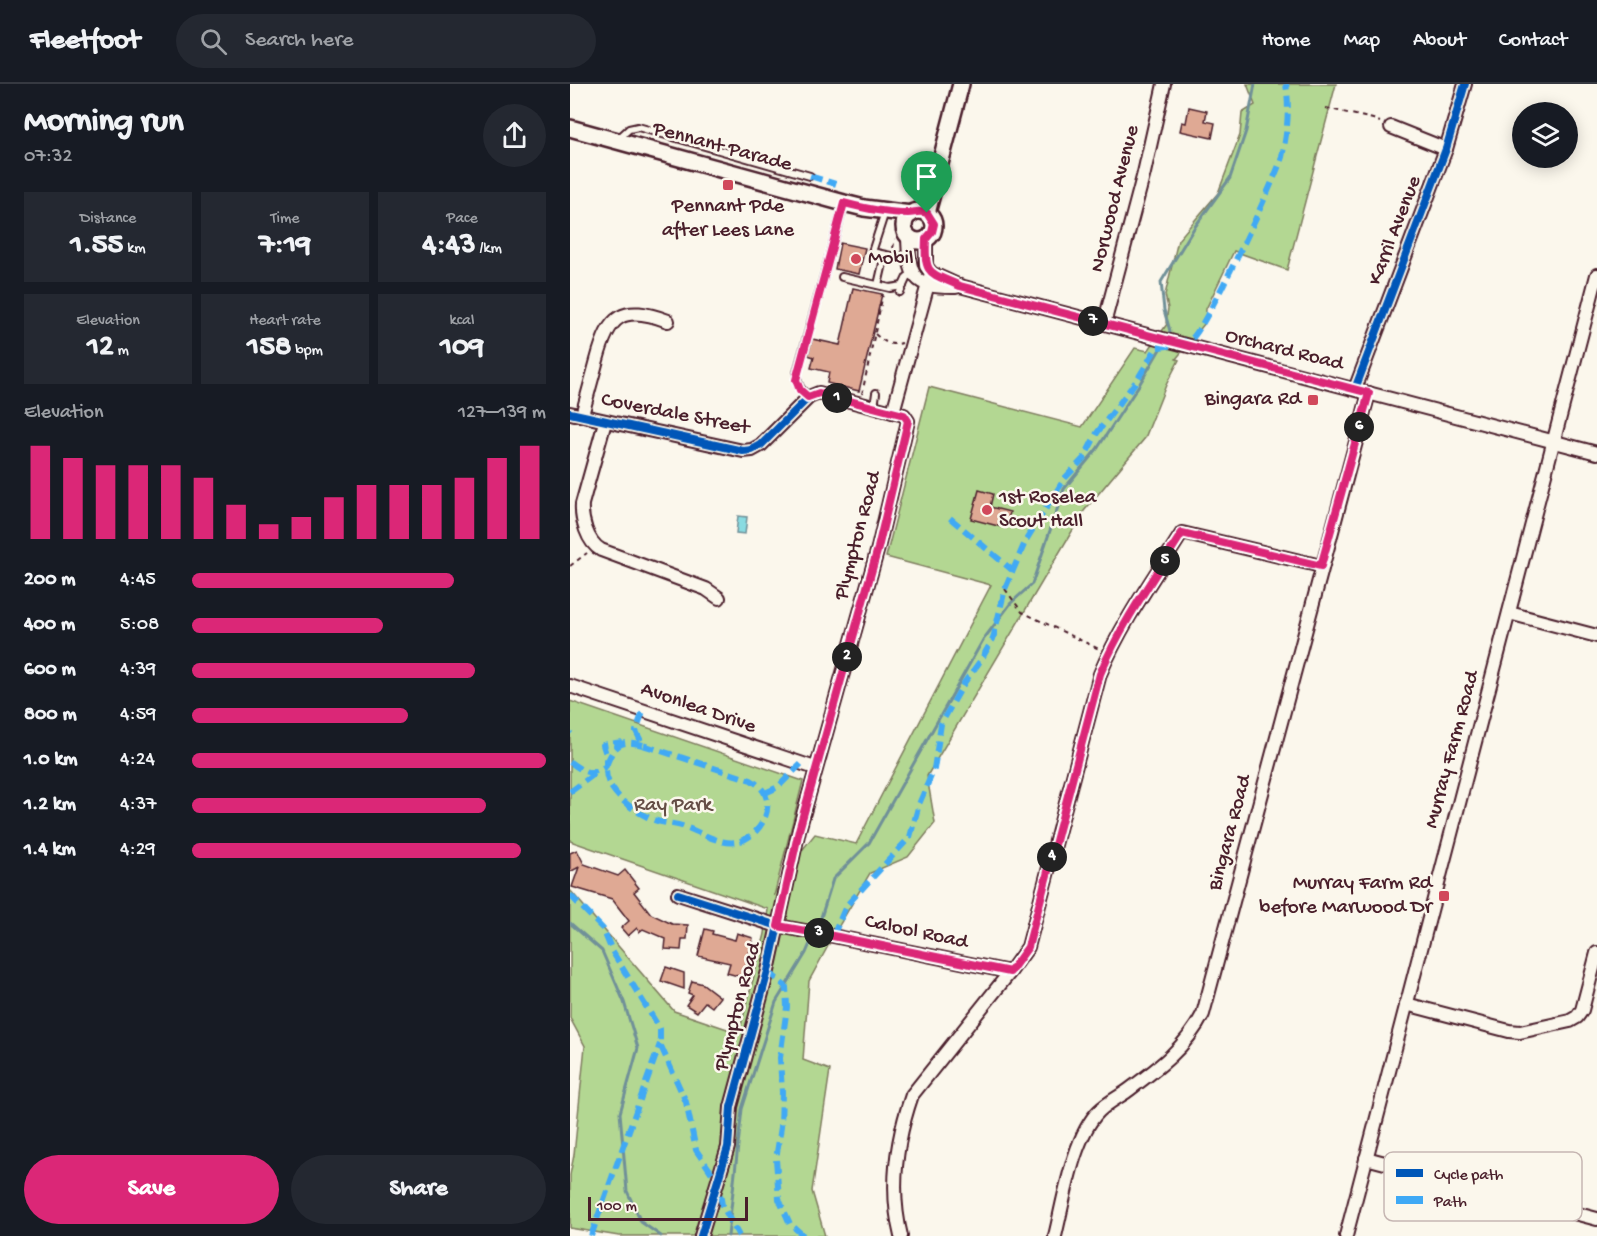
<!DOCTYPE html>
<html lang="en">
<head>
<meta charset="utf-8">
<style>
  :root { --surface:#171b24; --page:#242831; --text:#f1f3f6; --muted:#9ea1a6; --line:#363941; --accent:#db2777 }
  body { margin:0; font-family:"Gochi Hand",sans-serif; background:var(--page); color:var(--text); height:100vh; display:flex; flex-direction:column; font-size:22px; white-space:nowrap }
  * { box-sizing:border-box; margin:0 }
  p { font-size:20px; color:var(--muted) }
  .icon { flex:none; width:33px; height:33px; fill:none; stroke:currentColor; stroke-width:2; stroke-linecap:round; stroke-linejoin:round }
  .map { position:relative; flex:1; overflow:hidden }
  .side { display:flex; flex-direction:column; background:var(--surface); width:570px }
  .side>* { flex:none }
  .tools { position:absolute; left:942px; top:18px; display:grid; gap:12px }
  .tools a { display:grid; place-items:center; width:66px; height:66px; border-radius:50%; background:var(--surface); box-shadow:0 3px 15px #0003; font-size:30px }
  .scale { position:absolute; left:18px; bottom:15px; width:160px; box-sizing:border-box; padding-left:6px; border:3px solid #4a1f2b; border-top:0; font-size:16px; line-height:21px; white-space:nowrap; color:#4a1f2b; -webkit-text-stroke:4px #fbf7ec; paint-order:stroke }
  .pin { position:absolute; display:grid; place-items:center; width:51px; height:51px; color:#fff; margin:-62px -26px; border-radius:50% 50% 50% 0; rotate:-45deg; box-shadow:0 0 6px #0007 }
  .pin .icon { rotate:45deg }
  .km { position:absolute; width:30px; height:30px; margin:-15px; border-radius:50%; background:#222; color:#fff; font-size:16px; line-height:30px; text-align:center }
  .round { display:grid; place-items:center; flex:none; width:63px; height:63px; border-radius:32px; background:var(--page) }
  .overview { display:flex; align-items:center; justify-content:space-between; height:102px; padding:0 24px }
  h1 { font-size:33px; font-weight:800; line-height:45px }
  .metrics { display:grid; grid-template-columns:repeat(3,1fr); gap:9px; height:102px; padding:6px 24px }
  .metrics div { display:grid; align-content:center; border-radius:0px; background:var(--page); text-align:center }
  .metrics b { font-size:30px; font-weight:800 }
  .metrics small { font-size:16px; font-weight:400 }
  .metrics p { font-size:16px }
  .chart { height:168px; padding:12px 24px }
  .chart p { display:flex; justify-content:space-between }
  .chart svg { width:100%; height:108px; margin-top:6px; stroke:var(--accent); stroke-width:6 }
  .button { display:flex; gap:12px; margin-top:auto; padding:12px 24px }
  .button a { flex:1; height:69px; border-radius:36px; background:var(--accent); color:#fff; font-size:24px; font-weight:800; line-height:69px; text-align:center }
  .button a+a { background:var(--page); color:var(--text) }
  ul { padding:0 24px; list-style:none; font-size:20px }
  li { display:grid; grid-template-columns:96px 72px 1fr; align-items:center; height:45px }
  li i { height:15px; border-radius:8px; background:var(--accent) }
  header { display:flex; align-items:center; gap:36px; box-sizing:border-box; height:84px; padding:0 30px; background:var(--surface); border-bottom:2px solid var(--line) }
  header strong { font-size:28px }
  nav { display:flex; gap:33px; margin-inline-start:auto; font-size:21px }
  .search { width:420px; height:54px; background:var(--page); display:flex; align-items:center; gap:15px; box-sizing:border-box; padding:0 21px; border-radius:33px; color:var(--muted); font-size:22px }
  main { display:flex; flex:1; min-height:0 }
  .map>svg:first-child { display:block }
</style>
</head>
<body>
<header>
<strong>Fleetfoot</strong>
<div class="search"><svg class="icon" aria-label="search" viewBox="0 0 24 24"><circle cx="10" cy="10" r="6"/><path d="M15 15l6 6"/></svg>Search here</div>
<nav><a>Home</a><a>Map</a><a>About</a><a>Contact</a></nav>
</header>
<main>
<section class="side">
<div class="overview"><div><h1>Morning run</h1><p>07:32</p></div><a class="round"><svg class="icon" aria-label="share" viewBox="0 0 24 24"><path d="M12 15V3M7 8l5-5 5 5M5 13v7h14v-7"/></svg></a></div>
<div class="metrics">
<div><p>Distance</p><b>1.55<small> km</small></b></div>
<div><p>Time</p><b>7:19</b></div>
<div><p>Pace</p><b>4:43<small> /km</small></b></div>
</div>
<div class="metrics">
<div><p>Elevation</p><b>12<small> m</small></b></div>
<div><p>Heart rate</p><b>158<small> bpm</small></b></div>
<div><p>kcal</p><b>109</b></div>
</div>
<div class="chart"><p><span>Elevation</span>127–139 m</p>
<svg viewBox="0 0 160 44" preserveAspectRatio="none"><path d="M5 44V6M15 44V11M25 44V14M35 44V14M45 44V14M55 44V19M65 44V30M75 44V38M85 44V35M95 44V27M105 44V22M115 44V22M125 44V22M135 44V19M145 44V11M155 44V6"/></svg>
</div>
<ul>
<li><b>200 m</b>4:45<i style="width:74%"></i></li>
<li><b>400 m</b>5:08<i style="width:54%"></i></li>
<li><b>600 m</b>4:39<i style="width:80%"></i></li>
<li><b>800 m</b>4:59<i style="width:61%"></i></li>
<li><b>1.0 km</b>4:24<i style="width:100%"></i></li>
<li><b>1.2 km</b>4:37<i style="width:83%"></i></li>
<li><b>1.4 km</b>4:29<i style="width:93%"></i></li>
</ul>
<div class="button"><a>Save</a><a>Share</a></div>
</section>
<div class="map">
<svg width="1027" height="1152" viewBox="0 0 1027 1152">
  <rect width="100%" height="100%" fill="#fbf7ec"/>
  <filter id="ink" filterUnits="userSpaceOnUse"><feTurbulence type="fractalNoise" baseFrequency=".0167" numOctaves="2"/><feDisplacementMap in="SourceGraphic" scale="12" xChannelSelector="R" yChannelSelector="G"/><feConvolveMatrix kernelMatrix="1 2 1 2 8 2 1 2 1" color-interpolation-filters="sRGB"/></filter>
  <g filter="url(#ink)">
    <polygon fill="#b3d792" stroke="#7e7b5e" stroke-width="1.5" points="677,0 766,0 717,186 664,167 636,225 635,239 606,275 609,276 596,301 575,354 514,427 357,692 365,739 338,773 300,789 270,840 239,897 233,976 260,986 242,1107 255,1152 49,1152 0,1144 0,1091 4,1071 15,962 0,934 0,806 104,927 169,949 195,850 198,825 0,757 0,617 233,697 204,812 221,780 245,750 286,760 421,501 316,473 359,303 512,343 565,264 578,267 597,240 596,239 598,224 595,211 608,156 648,109 670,51 672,29 685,21"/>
    <polygon fill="#89dbe1" stroke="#709098" stroke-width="1.5" points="168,432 177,433 175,450 166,449"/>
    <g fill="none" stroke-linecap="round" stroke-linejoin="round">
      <g stroke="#709098" stroke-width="3">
        <polyline points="596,254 600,247 594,226 591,198 624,144 660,94 676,47 685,0"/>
        <polyline points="0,839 32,867 54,918 68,964 50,1029 57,1107 71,1138 91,1152"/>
        <polyline points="249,840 263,795 299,759 413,556 441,519 462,500 494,405 527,365 569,301 593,260"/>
        <polyline points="158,1152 172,1025 206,918 236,869 242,855"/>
      </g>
    </g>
    <g fill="#dfa994" stroke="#4a1f2b" stroke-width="1.5">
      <polygon points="619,23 637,27 635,37 645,39 642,54 610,47 612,38 616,39"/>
      <polygon points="270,159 295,164 289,190 265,185"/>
      <polygon points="283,204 312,210 289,307 257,299 259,288 241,284 244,273 238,271 242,255 270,261"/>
      <polygon points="409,406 423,410 420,423 440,428 436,444 401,435"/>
      <polygon points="7,766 14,780 48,792 55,786 69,804 64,808 81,830 102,840 118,841 117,855 112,855 111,866 95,865 96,855 73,845 69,848 67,844 58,852 51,844 59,837 42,815 2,803 9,783 0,788 0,769"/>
      <polygon points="135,845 143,847 142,850 165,856 167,849 183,854 176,883 182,885 179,895 157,889 160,879 128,872"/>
      <polygon points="96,883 114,889 114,905 91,897"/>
      <polygon points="122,897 133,900 150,913 142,923 135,918 127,928 116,921 123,911 118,909"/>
    </g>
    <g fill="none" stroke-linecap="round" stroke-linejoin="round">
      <g stroke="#4a1f2b" stroke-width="10">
        <g id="service">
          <polyline points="48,55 59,45 68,43 240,92"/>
          <polyline points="313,134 302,168 339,176"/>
          <polyline points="272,193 320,204 333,202"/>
          <polyline points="308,201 315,171"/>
          <polyline points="330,208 337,193 342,190"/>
          <path d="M239 313C231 306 226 300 227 289L274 120"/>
          <polyline points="304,323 306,309"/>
        </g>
      </g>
      <g stroke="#4a1f2b" stroke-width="16">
        <g id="minor">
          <polyline points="821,43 876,65"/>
          <path d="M338 152C339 192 342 204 386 203"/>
          <polyline points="361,189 390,202 1027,369"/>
          <polyline points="534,240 574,89 594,0"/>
          <polyline points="785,305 876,65 895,0"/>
          <polyline points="323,328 361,189 356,182 356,155"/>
          <polyline points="0,329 173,367 182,366 191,361 239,313 249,309 334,331 338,337 308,464 229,746 198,887 161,1023 158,1063 131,1152"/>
          <path d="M12 331C17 313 22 294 27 276 39 231 52 220 98 237"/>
          <path d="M35 338 12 420C11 435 17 458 31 466L136 505 149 514"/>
          <polyline points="939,529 1027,552"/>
          <polyline points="0,602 245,684"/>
          <polyline points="108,810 208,842 263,852 440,888"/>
          <polyline points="836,920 939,947 950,948 1000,937 1007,933 1012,926 1027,869"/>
          <polyline points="796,1074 1027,1135"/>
          <path d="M331 1152C319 1104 326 1057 342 1011L440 888 458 863 530 590C551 540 583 495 612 449L751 482"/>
          <path d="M485 1152C494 1116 503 1053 529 1027 537 1019 547 1014 556 1008 587 985 615 965 633 930L799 309"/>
          <polyline points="776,1152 1027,191"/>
        </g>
      </g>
      <g stroke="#4a1f2b" stroke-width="20">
        <g id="tertiary">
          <polyline points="0,44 274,119 294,124 341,130"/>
          <circle cx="349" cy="142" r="15"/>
          <polyline points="357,129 391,0"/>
        </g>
      </g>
      <g stroke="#4a1f2b" stroke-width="2" stroke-dasharray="4.5 4.5" stroke-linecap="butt">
        <polyline points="756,24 803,35 810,38"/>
        <polyline points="323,164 325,155"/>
        <path d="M305 250C314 258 320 262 332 259"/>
        <polyline points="292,310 313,210"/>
        <polyline points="0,482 17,469"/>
        <polyline points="435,505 452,528 531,566"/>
      </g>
      <use href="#service" stroke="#fbf7ec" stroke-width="6"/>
      <use href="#minor" stroke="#fbf7ec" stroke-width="12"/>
      <use href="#tertiary" stroke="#fbf7ec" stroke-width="15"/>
      <g stroke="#3fa9f5" stroke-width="6" stroke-dasharray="12 6" stroke-linecap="butt">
        <polyline points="240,92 266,100"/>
        <polyline points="380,434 442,486"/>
        <polyline points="0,649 1,650"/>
        <path d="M73 661C54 656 46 658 38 677 27 703 64 728 84 736 94 740 105 739 115 743 130 748 150 761 167 758 187 754 205 728 194 708 191 703 186 699 181 696L73 661 66 647 73 627"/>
        <path d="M0 678C14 688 20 693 36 682V670L33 661 52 658"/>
        <polyline points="0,708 27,688"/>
        <polyline points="195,709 208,703 231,680"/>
        <polyline points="0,811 33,845 42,867 90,945 90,960 116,1018 126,1066 148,1098 152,1121 169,1152"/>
        <path d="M263 852 276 822 340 753 349 720 364 685 371 640 394 599 411 576 423 555 435 505 456 456 495 394 514 374 527 349 567 296 587 263C599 262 612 261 622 254 635 245 706 94 712 73 717 50 720 24 716 0"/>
        <polyline points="198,887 216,903 217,923 210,974 212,1008 211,1043 206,1075 209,1115 220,1140 234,1152"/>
        <polyline points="21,1152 90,960"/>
      </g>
      <g stroke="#fbf7ec" stroke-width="11">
        <g id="cycleway">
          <polyline points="0,329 173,367 182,366 191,361 239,313 249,309 334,331 338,337 308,464 229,746 198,887 161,1023 158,1063 131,1152"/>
          <path d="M108 810 208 842 263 852 440 888 458 863 530 590C551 540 583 495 612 449L751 482 799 309 785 305 876 65 895 0"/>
        </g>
      </g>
      <use href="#cycleway" stroke="#0057b8" stroke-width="8"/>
    </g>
  </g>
  <g fill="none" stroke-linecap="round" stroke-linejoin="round" filter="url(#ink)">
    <g stroke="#fff" stroke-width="12">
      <path id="route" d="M274 119C293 124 319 129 338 129 345 129 349 126 357 129L364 140 362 148 356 155C354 192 359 188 390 202L799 309 751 482 612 449C583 495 551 540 530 590L458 863 440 888 263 852 208 842 229 746 308 464 338 337 334 331 249 309 238 313 230 306 226 296Z"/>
    </g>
    <use href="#route" stroke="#db2777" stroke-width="8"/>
  </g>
  <g fill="#d1495b" stroke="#fbf7ec" stroke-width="2">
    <rect x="152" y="95" width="12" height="12" rx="3"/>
    <circle cx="286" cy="175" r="6"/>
    <rect x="737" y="310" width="12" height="12" rx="3"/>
    <circle cx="417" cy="426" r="6"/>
    <rect x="868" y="806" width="12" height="12" rx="3"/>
  </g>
  <g text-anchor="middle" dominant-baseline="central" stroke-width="5" stroke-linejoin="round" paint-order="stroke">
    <g font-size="21" fill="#4a1f2b" stroke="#fbf7ec">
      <text transform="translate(152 64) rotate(15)">Pennant Parade</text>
      <text transform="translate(546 115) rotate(-76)">Norwood Avenue</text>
      <text transform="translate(826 147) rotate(-69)">Karril Avenue</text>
      <text transform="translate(714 267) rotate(14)">Orchard Road</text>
      <text transform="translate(105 331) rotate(11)">Coverdale Street</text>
      <text transform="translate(289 452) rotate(-75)">Plympton Road</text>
      <text transform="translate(128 625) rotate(19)">Avonlea Drive</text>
      <text transform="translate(883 666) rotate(-75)">Murray Farm Road</text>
      <text transform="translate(661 749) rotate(-75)">Bingara Road</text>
      <text transform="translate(346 849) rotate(12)">Calool Road</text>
      <text transform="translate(169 923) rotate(-75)">Plympton Road</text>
    </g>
    <g font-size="21" fill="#4a1f2b" stroke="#fbf7ec" text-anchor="start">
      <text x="158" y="123" text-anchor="middle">Pennant Pde<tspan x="158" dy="24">after Lees Lane</tspan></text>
      <text x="298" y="175">Mobil</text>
      <text x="731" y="316" text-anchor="end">Bingara Rd</text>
      <text x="429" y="414">1st Roselea<tspan x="429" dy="24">Scout Hall</tspan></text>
      <text x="862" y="800" text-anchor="end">Murray Farm Rd<tspan x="862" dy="24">before Marwood Dr</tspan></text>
    </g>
    <g font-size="21" fill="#644d45" stroke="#fbf7ec">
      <text x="103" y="722">Ray Park</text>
    </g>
  </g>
  <rect x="814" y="1068" width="198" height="69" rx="9" fill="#fbf7ec" stroke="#c6b6b2" stroke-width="1.5"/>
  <rect x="826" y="1085" width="27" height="8" fill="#0057b8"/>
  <rect x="826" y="1112" width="27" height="8" fill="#3fa9f5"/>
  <g font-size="16" fill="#4a1f2b">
    <text x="864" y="1095">Cycle path</text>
    <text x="864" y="1122">Path</text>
  </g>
</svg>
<div class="tools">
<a><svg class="icon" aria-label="layers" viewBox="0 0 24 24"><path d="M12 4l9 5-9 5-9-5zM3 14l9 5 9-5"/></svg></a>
</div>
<div class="scale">100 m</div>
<div class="pin" style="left:357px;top:129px;background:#1e9e55"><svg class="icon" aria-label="arrive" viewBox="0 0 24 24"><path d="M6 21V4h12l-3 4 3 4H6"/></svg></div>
<b class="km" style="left:267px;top:314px">1</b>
<b class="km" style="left:277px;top:573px">2</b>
<b class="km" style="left:249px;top:849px">3</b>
<b class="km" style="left:482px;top:773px">4</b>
<b class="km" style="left:595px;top:477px">5</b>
<b class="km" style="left:789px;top:343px">6</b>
<b class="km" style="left:523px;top:237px">7</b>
</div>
</main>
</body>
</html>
